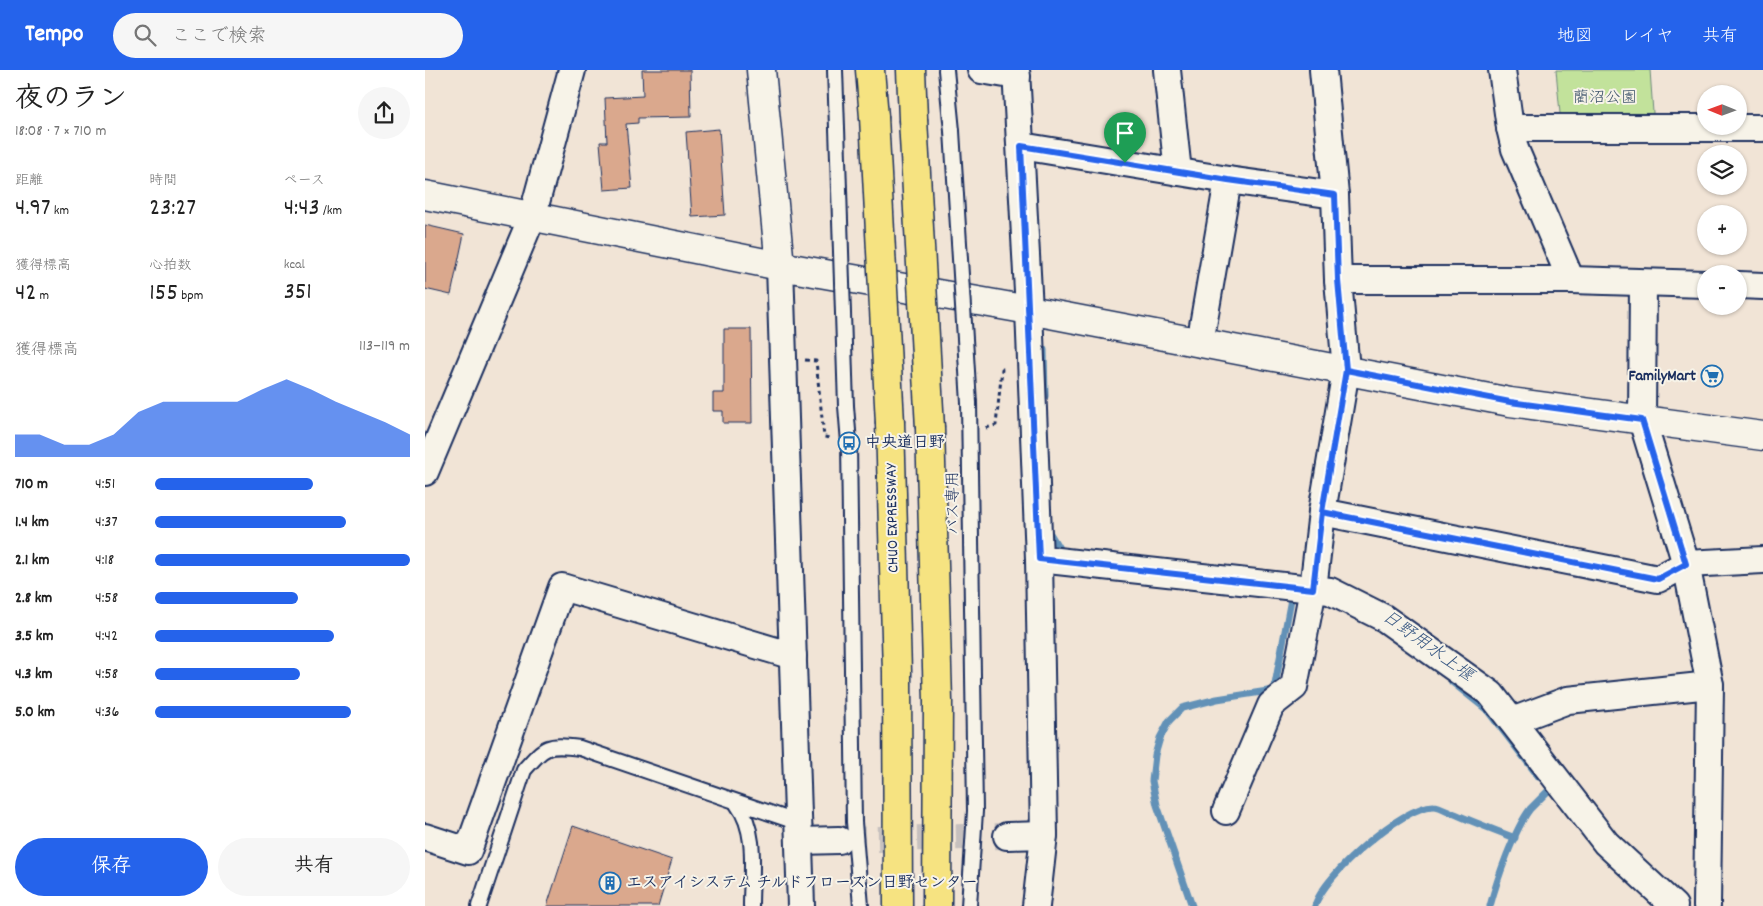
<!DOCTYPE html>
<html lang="ja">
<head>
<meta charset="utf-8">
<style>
  :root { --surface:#fff; --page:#f6f6f6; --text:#222; --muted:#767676; --accent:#2563eb }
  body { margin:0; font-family:Dekko,"Klee One",sans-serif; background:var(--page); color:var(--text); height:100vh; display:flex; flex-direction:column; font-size:19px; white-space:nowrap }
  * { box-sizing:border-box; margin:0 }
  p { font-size:16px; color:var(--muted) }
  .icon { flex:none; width:28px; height:28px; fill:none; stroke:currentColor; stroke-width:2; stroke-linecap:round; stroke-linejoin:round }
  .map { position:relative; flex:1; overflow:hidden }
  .drawer { display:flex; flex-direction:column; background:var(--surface); width:425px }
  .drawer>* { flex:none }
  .needle { width:32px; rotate:271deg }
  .tools { position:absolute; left:1272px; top:15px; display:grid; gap:10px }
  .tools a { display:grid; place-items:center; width:50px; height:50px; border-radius:50%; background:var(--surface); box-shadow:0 1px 4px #0004; font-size:25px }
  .pin { position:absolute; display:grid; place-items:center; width:42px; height:42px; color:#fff; margin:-51px -21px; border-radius:50% 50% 50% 0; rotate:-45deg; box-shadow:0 0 5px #0007 }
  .pin .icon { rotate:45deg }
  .round { display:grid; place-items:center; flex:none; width:52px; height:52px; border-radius:26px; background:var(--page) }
  .headline { display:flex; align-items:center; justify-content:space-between; height:85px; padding:0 15px }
  h1 { font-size:28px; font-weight:600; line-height:38px }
  .stats { display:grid; grid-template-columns:repeat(3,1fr); gap:8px; height:85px; padding:5px 15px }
  .stats div { display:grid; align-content:center }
  .stats b { font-size:25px; font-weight:600 }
  .stats small { font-size:14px; font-weight:400 }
  .stats p { font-size:14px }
  .chart { height:140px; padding:10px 15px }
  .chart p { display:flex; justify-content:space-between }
  .chart svg { width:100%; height:90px; margin-top:5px; fill:var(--accent); opacity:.7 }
  .primary-button { display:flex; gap:10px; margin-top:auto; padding:10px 15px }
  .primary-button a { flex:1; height:58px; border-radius:30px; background:var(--accent); color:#fff; font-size:20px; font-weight:600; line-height:58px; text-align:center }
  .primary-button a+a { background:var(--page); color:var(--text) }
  ul { padding:0 15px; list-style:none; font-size:16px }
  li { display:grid; grid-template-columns:80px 60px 1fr; align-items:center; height:38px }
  li i { height:12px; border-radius:6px; background:var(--accent) }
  header { display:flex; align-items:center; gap:30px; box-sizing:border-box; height:70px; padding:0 25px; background:var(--accent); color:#fff }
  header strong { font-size:24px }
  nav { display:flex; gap:28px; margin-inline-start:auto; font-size:18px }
  .search { width:350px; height:45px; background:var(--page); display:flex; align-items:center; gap:12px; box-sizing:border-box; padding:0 18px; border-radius:28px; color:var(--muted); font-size:19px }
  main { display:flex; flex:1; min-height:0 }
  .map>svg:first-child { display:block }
</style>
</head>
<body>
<header>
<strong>Tempo</strong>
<div class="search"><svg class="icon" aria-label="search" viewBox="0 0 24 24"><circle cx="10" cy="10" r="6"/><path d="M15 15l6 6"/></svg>ここで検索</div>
<nav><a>地図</a><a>レイヤ</a><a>共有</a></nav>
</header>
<main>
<section class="drawer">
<div class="headline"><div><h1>夜のラン</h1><p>18:08 · 7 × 710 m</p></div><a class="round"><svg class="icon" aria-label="share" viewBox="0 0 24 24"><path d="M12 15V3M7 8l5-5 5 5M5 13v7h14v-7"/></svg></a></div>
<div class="stats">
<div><p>距離</p><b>4.97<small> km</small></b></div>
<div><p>時間</p><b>23:27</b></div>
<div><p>ペース</p><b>4:43<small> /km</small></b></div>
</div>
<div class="stats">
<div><p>獲得標高</p><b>42<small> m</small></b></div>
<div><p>心拍数</p><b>155<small> bpm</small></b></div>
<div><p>kcal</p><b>351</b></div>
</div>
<div class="chart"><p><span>獲得標高</span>113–119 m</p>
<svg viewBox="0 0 160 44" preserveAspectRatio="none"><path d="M0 44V33L10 33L20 38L30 38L40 33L50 22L60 17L70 17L80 17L90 17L100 11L110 6L120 11L130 17L140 22L150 27L160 33V44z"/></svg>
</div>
<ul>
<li><b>710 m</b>4:51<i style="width:62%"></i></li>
<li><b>1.4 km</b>4:37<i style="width:75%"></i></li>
<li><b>2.1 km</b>4:18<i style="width:100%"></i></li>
<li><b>2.8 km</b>4:58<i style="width:56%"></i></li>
<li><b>3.5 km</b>4:42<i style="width:70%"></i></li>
<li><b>4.3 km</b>4:58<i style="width:57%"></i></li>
<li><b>5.0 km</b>4:36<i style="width:77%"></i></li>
</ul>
<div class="primary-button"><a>保存</a><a>共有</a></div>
</section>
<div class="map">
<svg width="1338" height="836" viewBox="0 0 1338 836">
  <rect width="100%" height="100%" fill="#f1e4d6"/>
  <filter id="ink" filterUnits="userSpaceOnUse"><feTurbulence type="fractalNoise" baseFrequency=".02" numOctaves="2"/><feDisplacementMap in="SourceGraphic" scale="10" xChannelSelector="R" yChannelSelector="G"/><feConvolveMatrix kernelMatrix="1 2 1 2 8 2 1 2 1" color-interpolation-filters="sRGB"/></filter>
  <g filter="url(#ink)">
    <polygon fill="#c2e29b" stroke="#6e887c" points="1131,0 1225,0 1229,57 1136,54"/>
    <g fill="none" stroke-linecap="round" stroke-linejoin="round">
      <g stroke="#6291b7" stroke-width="7">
        <polyline points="619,280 620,326"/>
        <polyline points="623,460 638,485"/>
        <polyline points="1027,612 1062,640 1114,707"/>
        <polyline points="767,836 732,735 727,711 730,685 735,668 744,651 757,638 792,629 849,620 866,529"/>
        <path d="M890 836C897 807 978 735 1009 736 1015 736 1024 742 1030 744 1050 753 1070 760 1090 768"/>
        <path d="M1065 836C1072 810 1089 760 1105 739 1111 733 1118 726 1124 720"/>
      </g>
    </g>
    <g fill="#daa88d" stroke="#1b2f5e">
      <polygon points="217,0 265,0 266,47 213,48 213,53 201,54 207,118 179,120 175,72 182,72 180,28 218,26"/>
      <polygon points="294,59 300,145 267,147 261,62"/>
      <polygon points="0,155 39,164 26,225 0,219"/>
      <polygon points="299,259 326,259 327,353 298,353 298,341 288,341 288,323 299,323"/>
      <polygon points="148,756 247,790 233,836 122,836"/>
    </g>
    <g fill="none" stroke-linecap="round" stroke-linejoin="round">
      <polyline stroke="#c6c0be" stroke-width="26" stroke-dasharray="26 13" stroke-linecap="butt" points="414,770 582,766"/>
      <g stroke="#1b2f5e" stroke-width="18">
        <g id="lane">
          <polyline points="410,0 412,58"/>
          <polyline points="521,0 527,61"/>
          <polyline points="421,336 424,373 429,752 436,836"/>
          <path d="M312 734C333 762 326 802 326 836"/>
          <path d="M54 836 99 700C121 675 122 674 155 678L374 753"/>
          <polyline points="544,836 550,741 544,333"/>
        </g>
      </g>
      <g stroke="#1b2f5e" stroke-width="30">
        <g id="street">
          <polyline points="556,0 592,6"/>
          <polyline points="591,0 604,240 614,489 619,765 611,836"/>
          <polyline points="742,0 753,102"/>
          <polyline points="1077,0 1085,58 1090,79 1146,210"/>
          <polyline points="1085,58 1338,58"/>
          <polyline points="596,76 803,110 910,125"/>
          <polyline points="355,196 376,836"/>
          <polyline points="913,210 1146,210 1281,214"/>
          <polyline points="1218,213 1217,350 1261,494 1285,615 1282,836"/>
          <polyline points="1314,215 1338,216"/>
          <polyline points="775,273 803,110"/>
          <polyline points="0,402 107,147 147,0"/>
          <polyline points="897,442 1233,509 1261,494 1338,490"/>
          <polyline points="614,489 905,521 959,548 1066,624 1181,773 1249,836"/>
          <polyline points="1087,651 1143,630 1285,615"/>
          <polyline points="801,741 846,635 869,617 888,519 897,442 921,300 913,210 910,125 898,0"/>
          <polyline points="582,766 619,765"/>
          <polyline points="0,767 43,781 137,517 368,586"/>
          <polyline points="375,771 414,770"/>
        </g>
      </g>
      <g stroke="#1b2f5e" stroke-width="31">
        <g id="secondary">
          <polyline points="336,0 355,196"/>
          <polyline points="0,125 355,196 604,240 1085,332 1338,366"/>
        </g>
      </g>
      <g stroke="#1b2f5e" stroke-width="31">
        <g id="highway">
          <polyline points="445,0 449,47"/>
          <polyline points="486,0 488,49"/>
          <polyline points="465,353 472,602 473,836"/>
          <polyline points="505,358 513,631 512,836"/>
        </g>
      </g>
      <g stroke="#1b2f5e" stroke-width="3" stroke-dasharray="4 4" stroke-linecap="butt">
        <polyline points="380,290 391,291 399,367 406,368"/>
        <polyline points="561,358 571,355 577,299 582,299"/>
      </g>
      <use href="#lane" stroke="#f7f3e8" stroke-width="14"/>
      <use href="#street" stroke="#f7f3e8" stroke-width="26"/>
      <use href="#secondary" stroke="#f7f3e8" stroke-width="28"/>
      <use href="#highway" stroke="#f6e381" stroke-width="28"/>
      <g stroke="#1b2f5e" stroke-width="18" stroke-linecap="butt">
        <g id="lane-bridge">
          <polyline points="412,58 421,336"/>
          <polyline points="527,61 544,333"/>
        </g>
      </g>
      <g stroke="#1b2f5e" stroke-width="31" stroke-linecap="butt">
        <g id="highway-bridge">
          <polyline points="449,47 465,353"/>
          <polyline points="488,49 505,358"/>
        </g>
      </g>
      <use href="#lane-bridge" stroke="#f7f3e8" stroke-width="14"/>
      <use href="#highway-bridge" stroke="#f6e381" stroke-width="28"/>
    </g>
  </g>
  <g fill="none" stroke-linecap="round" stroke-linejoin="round" filter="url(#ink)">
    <g stroke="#fff" stroke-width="10">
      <polyline id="route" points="700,93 596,76 614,489 888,519 897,442 921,300 1085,332 1217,350 1261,494 1233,509 897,442 921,300 913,210 910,125 803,110 700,93"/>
    </g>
    <use href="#route" stroke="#2563eb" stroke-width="6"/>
  </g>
  <defs>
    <g id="supermarket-ring" transform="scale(1.125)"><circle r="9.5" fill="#f7f3e8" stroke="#1f6fb2" stroke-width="1.5"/><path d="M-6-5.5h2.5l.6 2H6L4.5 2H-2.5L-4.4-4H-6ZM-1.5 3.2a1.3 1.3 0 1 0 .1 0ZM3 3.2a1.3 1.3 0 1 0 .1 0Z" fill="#1f6fb2"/></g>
    <g id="bus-ring" transform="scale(1.125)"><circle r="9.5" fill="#f7f3e8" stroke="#1f6fb2" stroke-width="1.5"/><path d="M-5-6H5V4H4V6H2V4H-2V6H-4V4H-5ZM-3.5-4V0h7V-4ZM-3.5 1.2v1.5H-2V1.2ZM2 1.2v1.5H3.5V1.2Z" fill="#1f6fb2"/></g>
    <g id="building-ring" transform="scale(1.125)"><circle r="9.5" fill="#f7f3e8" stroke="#1f6fb2" stroke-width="1.5"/><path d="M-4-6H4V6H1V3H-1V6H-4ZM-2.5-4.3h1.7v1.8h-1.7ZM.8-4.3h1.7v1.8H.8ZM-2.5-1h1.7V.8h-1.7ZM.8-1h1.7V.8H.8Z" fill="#1f6fb2"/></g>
  </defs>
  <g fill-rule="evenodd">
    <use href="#supermarket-ring" x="1287" y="306"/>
    <use href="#bus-ring" x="424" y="373"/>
    <use href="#building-ring" x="185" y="813"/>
  </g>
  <g text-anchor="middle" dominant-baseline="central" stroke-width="4" stroke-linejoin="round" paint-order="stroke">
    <g font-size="16" fill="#3c536a" stroke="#f7f3e8">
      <text x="1180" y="28">藺沼公園</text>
    </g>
    <g font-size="16" font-weight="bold" fill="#1b2f5e" stroke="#f7f3e8" text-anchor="start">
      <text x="1271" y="306" text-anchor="end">FamilyMart</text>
      <text x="440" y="373">中央道日野</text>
      <text x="201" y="813">エスアイシステム チルドフローズン日野センター</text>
    </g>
    <g font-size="16" fill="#1b2f5e" stroke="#f7f3e8">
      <text transform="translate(529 433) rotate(-91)">バス専用</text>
      <text transform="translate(468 448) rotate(-91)">CHUO EXPRESSWAY</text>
    </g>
    <g font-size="18" font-style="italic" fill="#385883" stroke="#f7f3e8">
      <text transform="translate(1002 577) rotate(36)">日野用水上堰</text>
    </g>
  </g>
</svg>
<div class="tools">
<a><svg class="needle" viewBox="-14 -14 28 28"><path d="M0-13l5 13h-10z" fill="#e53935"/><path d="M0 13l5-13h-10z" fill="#767676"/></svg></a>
<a><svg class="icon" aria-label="layers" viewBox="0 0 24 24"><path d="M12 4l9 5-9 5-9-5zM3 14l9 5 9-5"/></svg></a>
<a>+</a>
<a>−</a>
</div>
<div class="pin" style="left:700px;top:93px;background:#1e9e55"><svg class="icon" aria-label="arrive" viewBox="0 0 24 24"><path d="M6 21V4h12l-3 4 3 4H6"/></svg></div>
</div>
</main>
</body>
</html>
